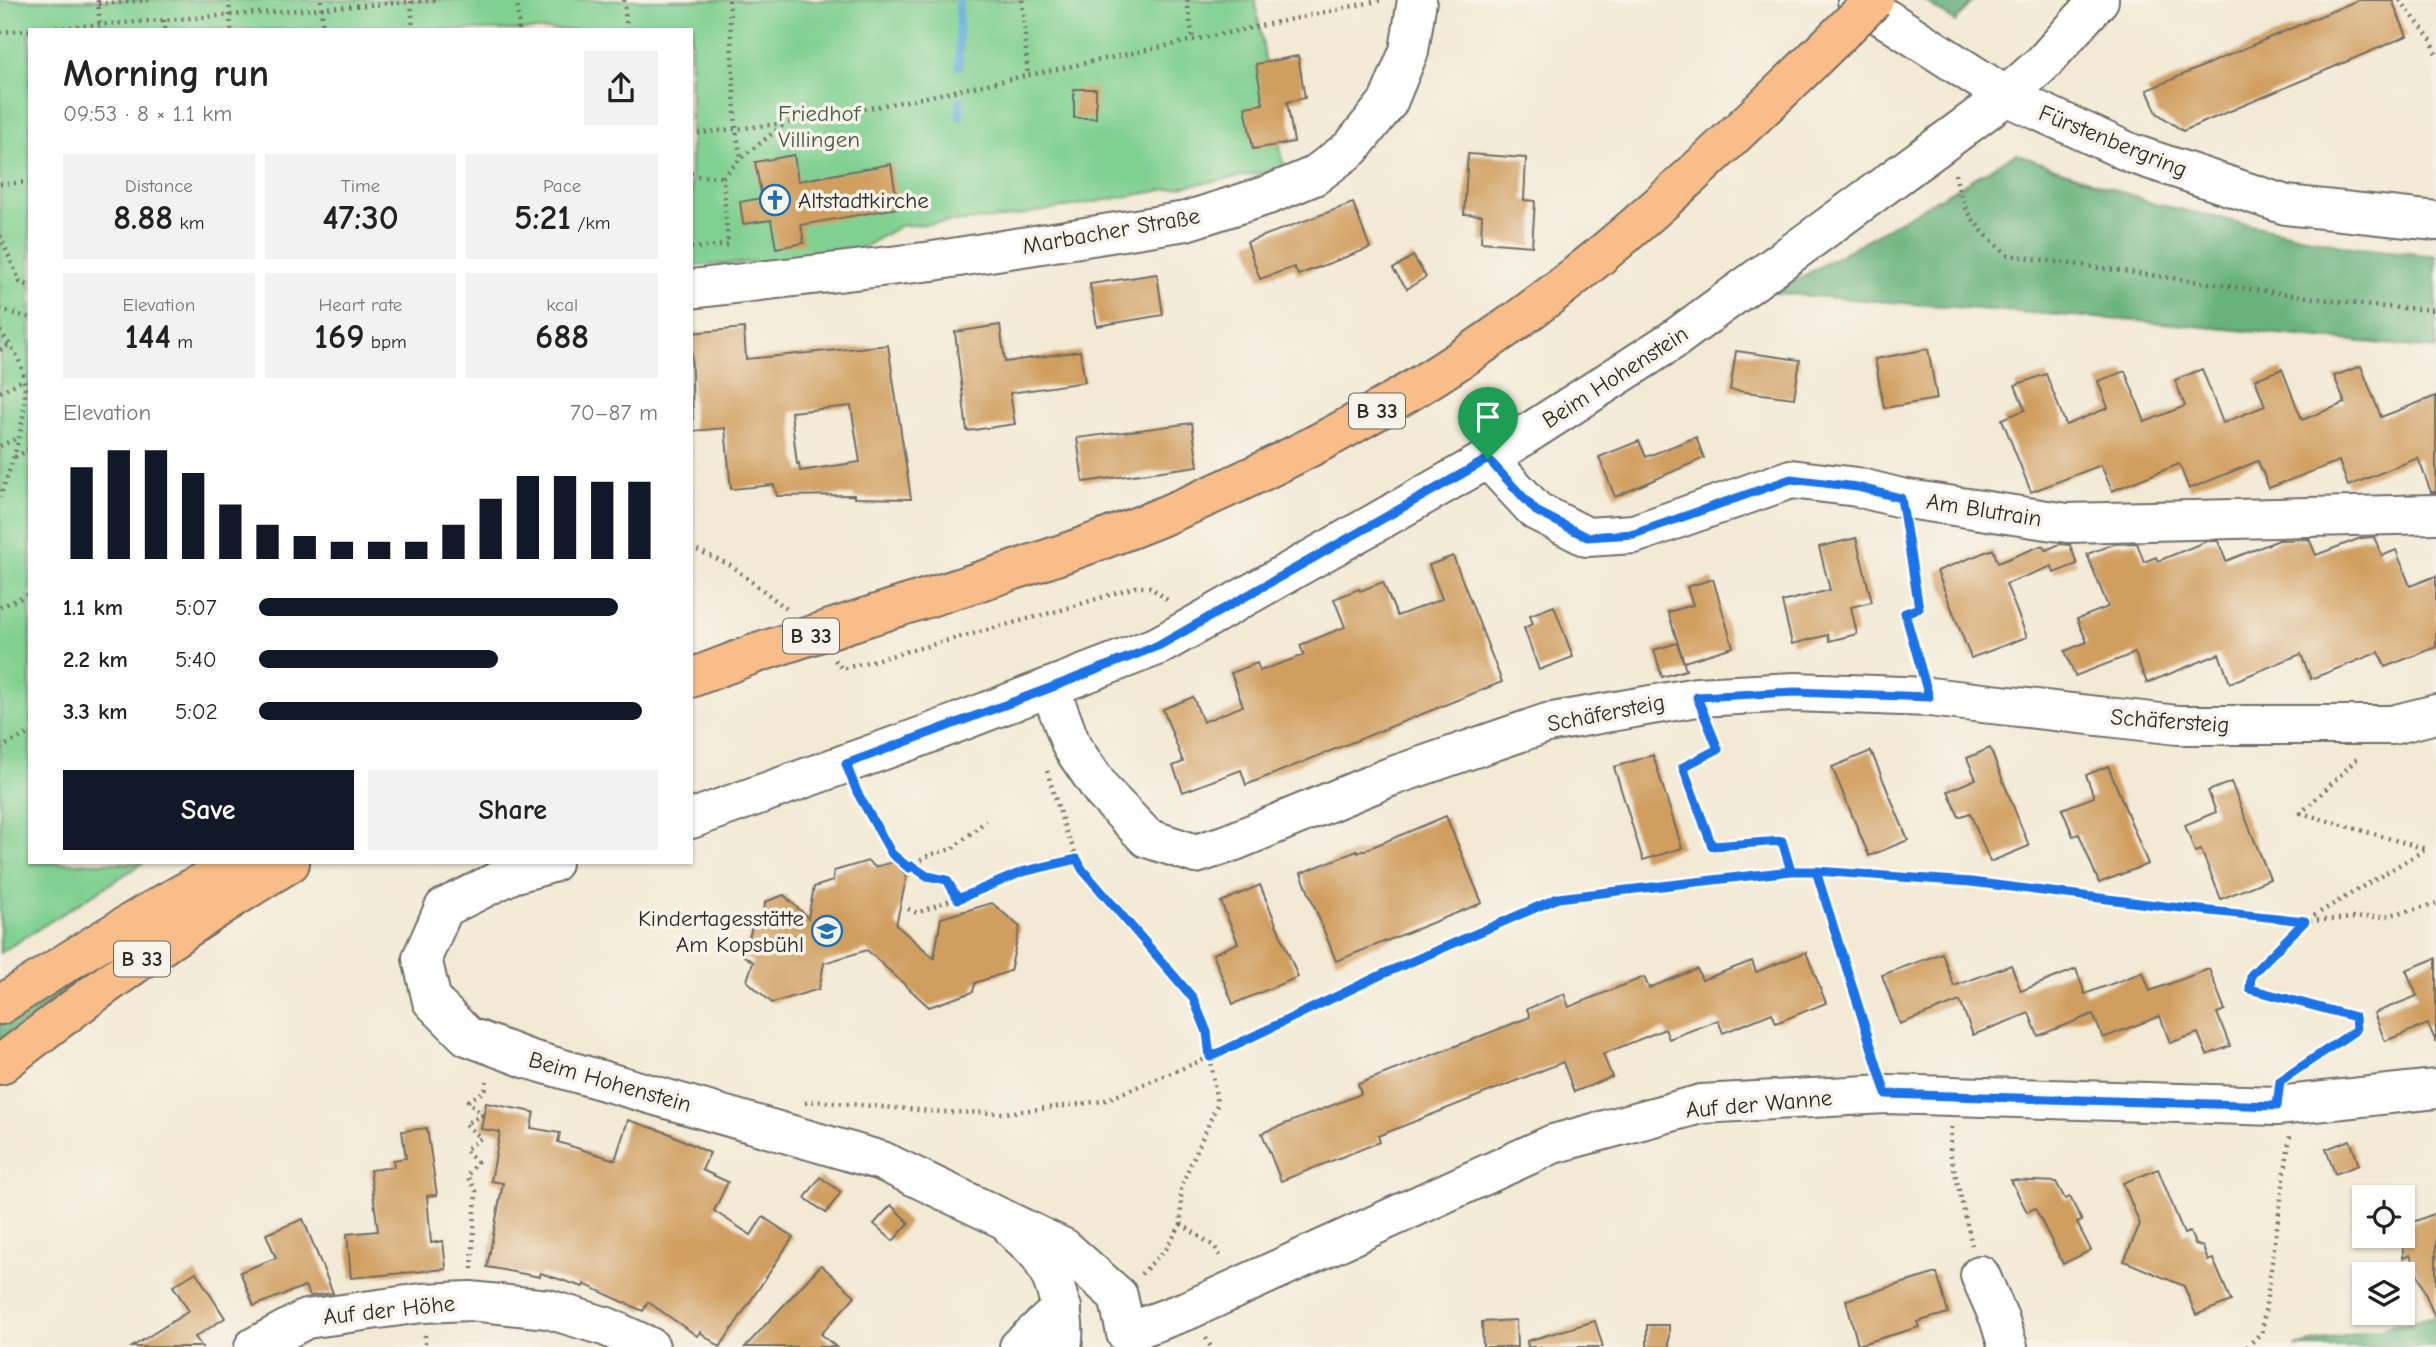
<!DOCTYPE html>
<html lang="en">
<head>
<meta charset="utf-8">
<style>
  :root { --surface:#fff; --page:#f2f2f2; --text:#222; --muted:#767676; --accent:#111827 }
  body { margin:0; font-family:"Comic Neue",sans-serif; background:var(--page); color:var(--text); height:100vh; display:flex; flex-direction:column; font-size:26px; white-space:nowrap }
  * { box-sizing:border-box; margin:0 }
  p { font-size:23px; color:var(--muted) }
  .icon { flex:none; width:38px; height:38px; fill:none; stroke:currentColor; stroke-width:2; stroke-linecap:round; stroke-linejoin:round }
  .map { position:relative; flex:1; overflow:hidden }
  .drawer { position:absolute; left:28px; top:28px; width:665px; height:836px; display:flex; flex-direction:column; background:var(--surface); border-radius:0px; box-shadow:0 2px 5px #0004 }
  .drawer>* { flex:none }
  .buttons { position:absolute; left:2352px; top:1185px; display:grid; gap:14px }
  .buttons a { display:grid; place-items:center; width:63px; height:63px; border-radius:0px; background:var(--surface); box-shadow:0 2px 5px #0004; font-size:35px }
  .pin { position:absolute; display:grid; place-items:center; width:60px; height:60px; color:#fff; margin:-72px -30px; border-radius:50% 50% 50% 0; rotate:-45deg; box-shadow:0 0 7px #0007 }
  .pin .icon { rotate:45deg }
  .round { display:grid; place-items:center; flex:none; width:74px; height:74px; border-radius:0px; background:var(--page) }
  .summary { display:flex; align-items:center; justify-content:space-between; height:119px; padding:0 35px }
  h1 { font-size:38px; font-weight:700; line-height:52px }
  .stats { display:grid; grid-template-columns:repeat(3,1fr); gap:10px; height:119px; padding:7px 35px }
  .stats div { display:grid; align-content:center; border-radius:0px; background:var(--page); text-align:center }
  .stats b { font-size:35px; font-weight:700 }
  .stats small { font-size:19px; font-weight:400 }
  .stats p { font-size:19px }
  .chart { height:196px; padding:14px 35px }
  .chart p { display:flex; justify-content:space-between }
  .chart svg { width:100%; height:126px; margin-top:7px; stroke:var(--accent); stroke-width:6 }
  .cta { display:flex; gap:14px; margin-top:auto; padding:14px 35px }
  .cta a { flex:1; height:80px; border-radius:0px; background:var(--accent); color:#fff; font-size:28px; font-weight:700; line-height:80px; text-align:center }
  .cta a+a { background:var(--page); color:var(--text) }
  ul { padding:0 35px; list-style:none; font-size:23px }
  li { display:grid; grid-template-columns:112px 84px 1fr; align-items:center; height:52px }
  li i { height:18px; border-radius:9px; background:var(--accent) }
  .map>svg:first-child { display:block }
</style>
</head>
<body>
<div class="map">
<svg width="2436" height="1347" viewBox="0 0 2436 1347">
  <rect width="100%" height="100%" fill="#f7f3e8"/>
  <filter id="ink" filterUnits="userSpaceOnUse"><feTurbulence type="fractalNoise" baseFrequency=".0143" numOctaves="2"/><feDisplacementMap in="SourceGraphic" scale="14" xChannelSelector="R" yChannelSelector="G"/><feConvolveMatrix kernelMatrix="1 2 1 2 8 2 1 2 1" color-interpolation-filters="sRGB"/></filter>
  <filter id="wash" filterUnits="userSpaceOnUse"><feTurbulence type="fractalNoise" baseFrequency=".00686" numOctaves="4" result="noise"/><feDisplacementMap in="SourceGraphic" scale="28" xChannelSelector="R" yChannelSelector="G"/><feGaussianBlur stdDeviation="1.57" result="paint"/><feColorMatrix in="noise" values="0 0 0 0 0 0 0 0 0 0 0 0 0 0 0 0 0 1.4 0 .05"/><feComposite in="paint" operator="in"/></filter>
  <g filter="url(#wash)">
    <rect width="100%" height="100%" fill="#f3ead5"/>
    <polygon fill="#80d091" stroke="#567e5e" stroke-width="2" points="0,0 1255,0 1284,169 1003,218 900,226 848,256 691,266 691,30 30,30 30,863 143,863 0,953"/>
    <g fill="#68b27b" stroke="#4a6e53" stroke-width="2">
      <polygon points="1924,0 1974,0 1955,22"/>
      <polygon points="2016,154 2155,204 2351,247 2436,256 2436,349 2174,324 1774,293"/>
      <polygon points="101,959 101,965 0,1041 0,1018"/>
      <polygon points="2436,1316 2436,1347 2294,1347"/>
    </g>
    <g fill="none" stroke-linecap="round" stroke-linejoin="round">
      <g stroke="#60acd9" stroke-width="8">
        <polyline points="959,0 959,66"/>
        <polyline points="960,100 960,117"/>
      </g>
    </g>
    <g id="blocks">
      <g fill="#d09e5e" fill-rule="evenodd">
        <polygon points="2358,0 2392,0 2407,36 2183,131 2157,113 2147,90"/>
        <polygon points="1298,56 1305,98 1287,102 1294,142 1253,149 1245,107 1263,104 1256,64"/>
        <rect x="1074" y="89" width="22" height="29"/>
        <polygon points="1468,154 1526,158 1524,200 1535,201 1532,246 1481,242 1482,215 1464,214"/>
        <polygon points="794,155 798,181 891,164 898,208 801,225 804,243 776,248 771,220 743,224 740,202 762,198 755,162"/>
        <polygon points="1353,203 1370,248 1298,275 1294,267 1260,279 1247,242"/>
        <polygon points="1413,256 1426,277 1407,289 1393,269"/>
        <polygon points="1157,274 1163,315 1097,326 1090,284"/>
        <polygon points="1000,325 1005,362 1080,351 1085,382 1010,393 1015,424 967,431 955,332"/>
        <path d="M744 328 746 359 888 345 911 499 854 498V495L777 496 774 485 731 489 725 428 693 431 691 333ZM851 406 860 462 800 471 799 463 797 464 791 412Z"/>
        <polygon points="1928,349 1937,399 1884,408 1875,359"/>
        <polygon points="1736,351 1800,360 1794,398 1730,390"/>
        <polygon points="2361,366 2381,417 2436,396 2436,492 2431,492 2418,458 2348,486 2339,461 2269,488 2258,461 2189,489 2179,464 2112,491 2101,465 2031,492 2002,419 2025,410 2015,385 2046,374 2066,425 2108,408 2098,381 2125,371 2145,422 2185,406 2175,380 2202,369 2223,423 2265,406 2255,379 2282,369 2302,420 2345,403 2334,376"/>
        <polygon points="1192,423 1198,466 1083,482 1077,438"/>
        <polygon points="1696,437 1704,458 1615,497 1599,457 1639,441 1646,457"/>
        <polygon points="2374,537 2382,556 2396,550 2410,586 2436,576 2436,647 2385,667 2379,652 2311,679 2301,654 2230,683 2219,654 2147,683 2135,653 2075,676 2065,651 2087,642 2077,619 2108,607 2087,554 2114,544 2137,543 2144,562 2156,557 2158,561 2207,541 2218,541 2226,561 2279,540 2309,539 2316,555 2361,538"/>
        <polygon points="1856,538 1872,602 1851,607 1857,634 1829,641 1828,635 1792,644 1782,602 1830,590 1819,547"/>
        <polygon points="2060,544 2070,545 2077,564 2054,573 2052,566 2006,584 2027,637 1971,658 1937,571 1993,549 1998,563 2043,545 2046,550"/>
        <polygon points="1453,556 1502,682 1246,785 1241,770 1183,792 1173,766 1183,762 1163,709 1193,697 1203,722 1243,706 1231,673 1257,663 1260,671 1304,655 1300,645 1345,627 1334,599 1359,589 1360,591 1383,582 1397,616 1442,599 1429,565"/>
        <polygon points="1713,579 1733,647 1684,662 1668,612 1693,605 1687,587"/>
        <polygon points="1554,606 1573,657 1539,670 1524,628 1533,624 1530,615"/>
        <polygon points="1677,643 1686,670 1662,677 1654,650"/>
        <polygon points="1990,748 2029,846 1990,862 1970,813 1959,817 1948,791 1976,779 1967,758"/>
        <polygon points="1871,751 1908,840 1869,856 1832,767"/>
        <polygon points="1653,755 1682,848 1643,860 1614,767"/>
        <polygon points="2108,766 2148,864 2099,883 2079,834 2073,836 2062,809 2094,797 2086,775"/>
        <polygon points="2231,782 2270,879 2221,899 2201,850 2195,852 2185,825 2216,812 2208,791"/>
        <polygon points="1446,816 1482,903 1336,961 1301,873 1357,851 1358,853"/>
        <polygon points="868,861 875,867 893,862 907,875 896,925 934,958 941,918 992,903 1020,927 1010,971 975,983 973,992 929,1007 867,950 824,963 819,989 772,1003 747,981 753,962 744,956 753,923 763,919 765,902 784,895 808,918 814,887 833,881 834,871"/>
        <polygon points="1260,885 1298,977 1233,1004 1213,954 1238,943 1221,902"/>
        <polygon points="1806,952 1826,1003 1776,1023 1772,1013 1723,1033 1718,1020 1669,1039 1665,1029 1603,1054 1612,1077 1574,1092 1563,1062 1378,1136 1380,1142 1281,1181 1262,1133 1361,1094 1358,1084 1530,1017 1527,1009 1564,994 1569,1007 1644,977 1649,988 1697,969 1702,980 1752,961 1756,972"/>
        <polygon points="1942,953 1954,986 2011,965 2021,991 2076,969 2085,994 2143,972 2150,991 2209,969 2225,1010 2217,1013 2230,1046 2207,1055 2198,1033 2170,1043 2160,1016 2103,1038 2093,1014 2038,1036 2029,1013 1973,1035 1960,1001 1900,1024 1882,975"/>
        <polygon points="2436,958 2436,1042 2428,1024 2385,1041 2374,1013 2417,996 2406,970"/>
        <polygon points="486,1103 534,1112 531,1128 560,1133 558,1142 615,1160 628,1120 668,1133 710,1153 702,1170 728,1182 714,1211 751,1235 763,1217 793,1237 720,1347 700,1332 697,1336 648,1302 643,1311 584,1284 583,1287 540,1273 540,1277 487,1267 503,1183 491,1181 500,1132 481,1129"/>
        <polygon points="427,1128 437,1195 427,1196 431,1243 443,1241 446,1269 351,1278 347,1234 378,1231 370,1170 394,1167 393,1160 406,1158 402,1131"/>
        <polygon points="2350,1140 2359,1165 2335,1174 2326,1149"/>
        <polygon points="2158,1169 2184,1234 2190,1232 2195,1244 2203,1247 2208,1261 2213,1259 2231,1301 2196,1315 2184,1286 2124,1261 2140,1224 2123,1183"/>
        <polygon points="820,1177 841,1192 826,1213 805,1198"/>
        <polygon points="2011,1180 2056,1182 2065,1199 2070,1197 2082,1221 2077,1223 2091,1250 2063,1264 2035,1208 2027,1212"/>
        <polygon points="891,1205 909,1223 893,1241 874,1224"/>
        <polygon points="2436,1213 2436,1317 2435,1318 2410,1255 2403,1258 2403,1226"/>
        <polygon points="303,1219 333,1293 310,1296 305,1286 254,1306 240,1272 276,1258 266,1234"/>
        <polygon points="821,1265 855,1296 821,1334 836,1347 745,1347"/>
        <polygon points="196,1272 225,1318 195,1337 202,1347 132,1347 189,1311 173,1286"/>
        <polygon points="1937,1273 1948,1313 1917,1322 1919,1327 1858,1345 1846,1300"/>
        <polygon points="1516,1320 1517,1347 1483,1347 1482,1322"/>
        <polygon points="1595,1321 1603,1347 1528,1347 1527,1341"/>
        <rect x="1647" y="1325" width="22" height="22"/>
      </g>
    </g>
  </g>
  <g filter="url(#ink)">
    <use href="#blocks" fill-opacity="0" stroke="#716e66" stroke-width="2"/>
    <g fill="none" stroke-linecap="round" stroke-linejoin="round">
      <g stroke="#716e66" stroke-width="42">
        <g id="minor">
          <polyline points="1857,0 2006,96 2133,154 2286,205 2436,221"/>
          <polyline points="691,289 933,261 1186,221 1268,195 1314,176 1351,148 1388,102 1409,51 1417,0"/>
          <polyline points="1488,459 1536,511 1587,537 1634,534 1791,479 1857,487 1901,498 2067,523 2436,514"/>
          <polyline points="1050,688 1072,747 1103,792 1147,838 1196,854 1230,843 1390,777 1547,723 1697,697 1795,692 1929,697 2178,725 2392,725 2436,714"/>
          <polyline points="691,819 923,736 1160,645 1488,459 1673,340 1955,134 2006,96 2043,63 2099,0"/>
          <polyline points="552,863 512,874 444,908 422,958 432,1001 467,1036 528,1059 882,1161 1064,1248 1118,1296 1126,1333"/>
          <path d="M1013 1229C1022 1239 1037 1249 1043 1261 1057 1284 1067 1321 1062 1347"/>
          <polyline points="1980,1275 1999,1318 2008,1347"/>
          <polyline points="1126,1333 1191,1309 1553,1144 1701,1104 1886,1094 2277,1106 2436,1089"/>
          <polyline points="254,1347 306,1319 422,1303 470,1301 548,1309 607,1327 650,1347"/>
          <polyline points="1019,1347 1062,1308"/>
        </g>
      </g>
      <g stroke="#716e66" stroke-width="42">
        <g id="major">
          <path d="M867 617C964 586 1062 557 1156 519 1274 470 1387 411 1492 338 1607 259 1706 163 1806 67"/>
          <polyline points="691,678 754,654"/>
          <path d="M0 1005C79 954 158 903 242 863"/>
          <path d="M0 1065C93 992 189 923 290 863"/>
        </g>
      </g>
      <g stroke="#716e66" stroke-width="4.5" stroke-dasharray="2 5" stroke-linecap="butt">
        <polyline points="98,0 100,30"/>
        <polyline points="229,0 231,30"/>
        <polyline points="321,0 323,30"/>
        <polyline points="517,0 519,30"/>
        <polyline points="624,0 627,30"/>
        <polyline points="729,0 736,130 741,158"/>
        <polyline points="1022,0 1028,76"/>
        <polyline points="1187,0 1193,40"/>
        <polyline points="2400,0 2432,41 2436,55"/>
        <polyline points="411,1 413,30"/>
        <polyline points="98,4 151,0"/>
        <polyline points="164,20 165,30"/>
        <polyline points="0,32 436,0"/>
        <polyline points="691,134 787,123 912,100 1382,0"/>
        <polyline points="691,173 697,176 723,177"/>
        <path d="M1955 174C1964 214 1977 229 2008 255L2371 306 2436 310"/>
        <polyline points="0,184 30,182"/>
        <polyline points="0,236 20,282 30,286"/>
        <polyline points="691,248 728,245 723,177 741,158 786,123"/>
        <polyline points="0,309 30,318"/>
        <path d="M0 331C6 340 14 349 18 358 36 397 14 459 0 497"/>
        <polyline points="0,350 9,345"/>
        <polyline points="0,392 23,380"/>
        <polyline points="0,446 17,438"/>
        <polyline points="15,457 30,449"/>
        <polyline points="1906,530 1919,608 1905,613 1920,666"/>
        <polyline points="691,547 730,565 787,609"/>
        <polyline points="0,607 30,594"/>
        <polyline points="835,660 842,669 1061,610 1135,587 1150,587 1170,602"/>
        <polyline points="1709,727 1718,749 1683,767 1712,846 1782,841 1791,871"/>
        <polyline points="0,748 30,733"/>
        <polyline points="1047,771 1065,829 1082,869 1193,998 1207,1032 1217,1105 1181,1186 1181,1224 1167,1248 1141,1274"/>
        <polyline points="858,794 892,854 909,868 929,855 952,849 986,821"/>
        <polyline points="912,866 927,876 947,880 958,899"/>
        <polyline points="1816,871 1877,1064"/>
        <polyline points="908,909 917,913 1022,872 1077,859"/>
        <polyline points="2296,1070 2356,1030 2355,1018 2250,989 2251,975 2305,921 2426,849 2301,813 2359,757"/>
        <polyline points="805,1103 815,1101 942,1112 1006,1113 1103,1101 1210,1057 1383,974 1558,898 1791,871 1816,871 1971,882 2305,921 2386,916 2436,904"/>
        <polyline points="1951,1127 1950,1152 1972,1245"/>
        <polyline points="1181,1224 1215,1247 1222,1259"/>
        <polyline points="472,1269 476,1191 467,1176 477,1162 465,1150 481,1138 465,1124 482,1115 468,1101 485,1091 487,1079"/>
        <polyline points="425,1335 425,1347"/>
        <polyline points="1206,1338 1211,1347"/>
        <polyline points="2247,1347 2262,1332 2290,1136"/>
      </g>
      <use href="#minor" stroke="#fff" stroke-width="38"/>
      <use href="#major" stroke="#f8bd89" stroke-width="38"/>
      <g stroke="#716e66" stroke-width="42" stroke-linecap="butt">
        <g id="major-bridge">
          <polyline points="1806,67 1874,0"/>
          <polyline points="754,654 867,617"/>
        </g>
      </g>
      <use href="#major-bridge" stroke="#f8bd89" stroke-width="38"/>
    </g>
  </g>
  <g fill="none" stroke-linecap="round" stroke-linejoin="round" filter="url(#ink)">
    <g stroke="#fff" stroke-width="14">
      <polyline id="route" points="1488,459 1160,645 1050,688 846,764 857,792 892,854 909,868 912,866 927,876 947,880 958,899 1022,872 1077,859 1082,869 1193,998 1207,1032 1210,1057 1383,974 1558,898 1791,871 1816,871 1886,1094 2277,1106 2280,1081 2356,1030 2355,1017 2250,989 2251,975 2305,921 2172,907 1971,882 1816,871 1791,871 1782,841 1712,846 1683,767 1718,749 1697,697 1795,692 1929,697 1905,613 1919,608 1901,498 1857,487 1791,479 1634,534 1587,537 1536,511 1488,459"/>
    </g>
    <use href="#route" stroke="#1a73e8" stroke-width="9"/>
  </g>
  <defs>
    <g id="church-ring" transform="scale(1.575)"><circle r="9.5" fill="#f7f3e8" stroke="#1f6fb2" stroke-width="1.5"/><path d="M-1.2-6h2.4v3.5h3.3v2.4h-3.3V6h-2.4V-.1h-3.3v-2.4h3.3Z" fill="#1f6fb2"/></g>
    <g id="school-ring" transform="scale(1.575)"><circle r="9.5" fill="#f7f3e8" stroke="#1f6fb2" stroke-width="1.5"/><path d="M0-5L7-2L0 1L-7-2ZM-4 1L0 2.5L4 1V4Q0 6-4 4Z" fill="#1f6fb2"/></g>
  </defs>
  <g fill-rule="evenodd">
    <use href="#church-ring" x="775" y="200"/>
    <use href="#school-ring" x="827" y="931"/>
  </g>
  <g text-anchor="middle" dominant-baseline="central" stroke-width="7" stroke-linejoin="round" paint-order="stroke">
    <g fill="#f7f3e8" stroke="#686764" stroke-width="2">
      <rect x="1349" y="393.5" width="56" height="35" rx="5"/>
      <rect x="783" y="618.5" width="56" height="35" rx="5"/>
      <rect x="114" y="941.5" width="56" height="35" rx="5"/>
    </g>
    <g font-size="21" font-weight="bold" fill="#2b2b2b">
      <text x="1377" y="411">B 33</text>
      <text x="811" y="636">B 33</text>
      <text x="142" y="959">B 33</text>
    </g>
    <g font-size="23" fill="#445d4a" stroke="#f7f3e8">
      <text x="819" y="113">Friedhof<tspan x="819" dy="26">Villingen</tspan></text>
    </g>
    <g font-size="23" fill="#2b2b2b" stroke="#f7f3e8">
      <text transform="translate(2113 141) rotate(22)">Fürstenbergring</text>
      <text transform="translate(1111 231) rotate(-10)">Marbacher Straße</text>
      <text transform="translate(1615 377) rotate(-33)">Beim Hohenstein</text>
      <text transform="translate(1984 510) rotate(9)">Am Blutrain</text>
      <text transform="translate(1606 713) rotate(-11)">Schäfersteig</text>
      <text transform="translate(2170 721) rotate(4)">Schäfersteig</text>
      <text transform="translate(610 1082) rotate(16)">Beim Hohenstein</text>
      <text transform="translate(1759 1104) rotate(-5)">Auf der Wanne</text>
      <text transform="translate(389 1310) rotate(-6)">Auf der Höhe</text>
    </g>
    <g font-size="23" fill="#2b2b2b" stroke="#f7f3e8" text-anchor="start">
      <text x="798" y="200">Altstadtkirche</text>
      <text x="804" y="918" text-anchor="end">Kindertagesstätte<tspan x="804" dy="26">Am Kopsbühl</tspan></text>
    </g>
  </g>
</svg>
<div class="buttons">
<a><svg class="icon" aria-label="locate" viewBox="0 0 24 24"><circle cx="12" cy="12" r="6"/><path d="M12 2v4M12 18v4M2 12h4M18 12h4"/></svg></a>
<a><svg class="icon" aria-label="layers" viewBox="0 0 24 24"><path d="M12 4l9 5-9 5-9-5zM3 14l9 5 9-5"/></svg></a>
</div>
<div class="pin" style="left:1488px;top:459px;background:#1e9e55"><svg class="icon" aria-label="arrive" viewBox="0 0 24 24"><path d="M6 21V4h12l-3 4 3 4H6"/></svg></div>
<section class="drawer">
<div class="summary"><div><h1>Morning run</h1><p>09:53 · 8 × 1.1 km</p></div><a class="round"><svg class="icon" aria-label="share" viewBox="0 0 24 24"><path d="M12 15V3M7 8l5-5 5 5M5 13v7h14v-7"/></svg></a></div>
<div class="stats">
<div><p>Distance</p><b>8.88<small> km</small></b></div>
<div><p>Time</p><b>47:30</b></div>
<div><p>Pace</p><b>5:21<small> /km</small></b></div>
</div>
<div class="stats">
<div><p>Elevation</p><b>144<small> m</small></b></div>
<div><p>Heart rate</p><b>169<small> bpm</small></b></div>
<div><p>kcal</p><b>688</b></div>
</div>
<div class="chart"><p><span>Elevation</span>70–87 m</p>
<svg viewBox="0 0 160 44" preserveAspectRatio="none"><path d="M5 44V12M15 44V6M25 44V6M35 44V14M45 44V25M55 44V32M65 44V36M75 44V38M85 44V38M95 44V38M105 44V32M115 44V23M125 44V15M135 44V15M145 44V17M155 44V17"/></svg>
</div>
<ul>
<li><b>1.1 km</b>5:07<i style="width:90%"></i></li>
<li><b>2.2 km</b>5:40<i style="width:60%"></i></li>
<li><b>3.3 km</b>5:02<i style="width:96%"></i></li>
</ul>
<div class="cta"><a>Save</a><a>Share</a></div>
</section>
</div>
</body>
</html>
